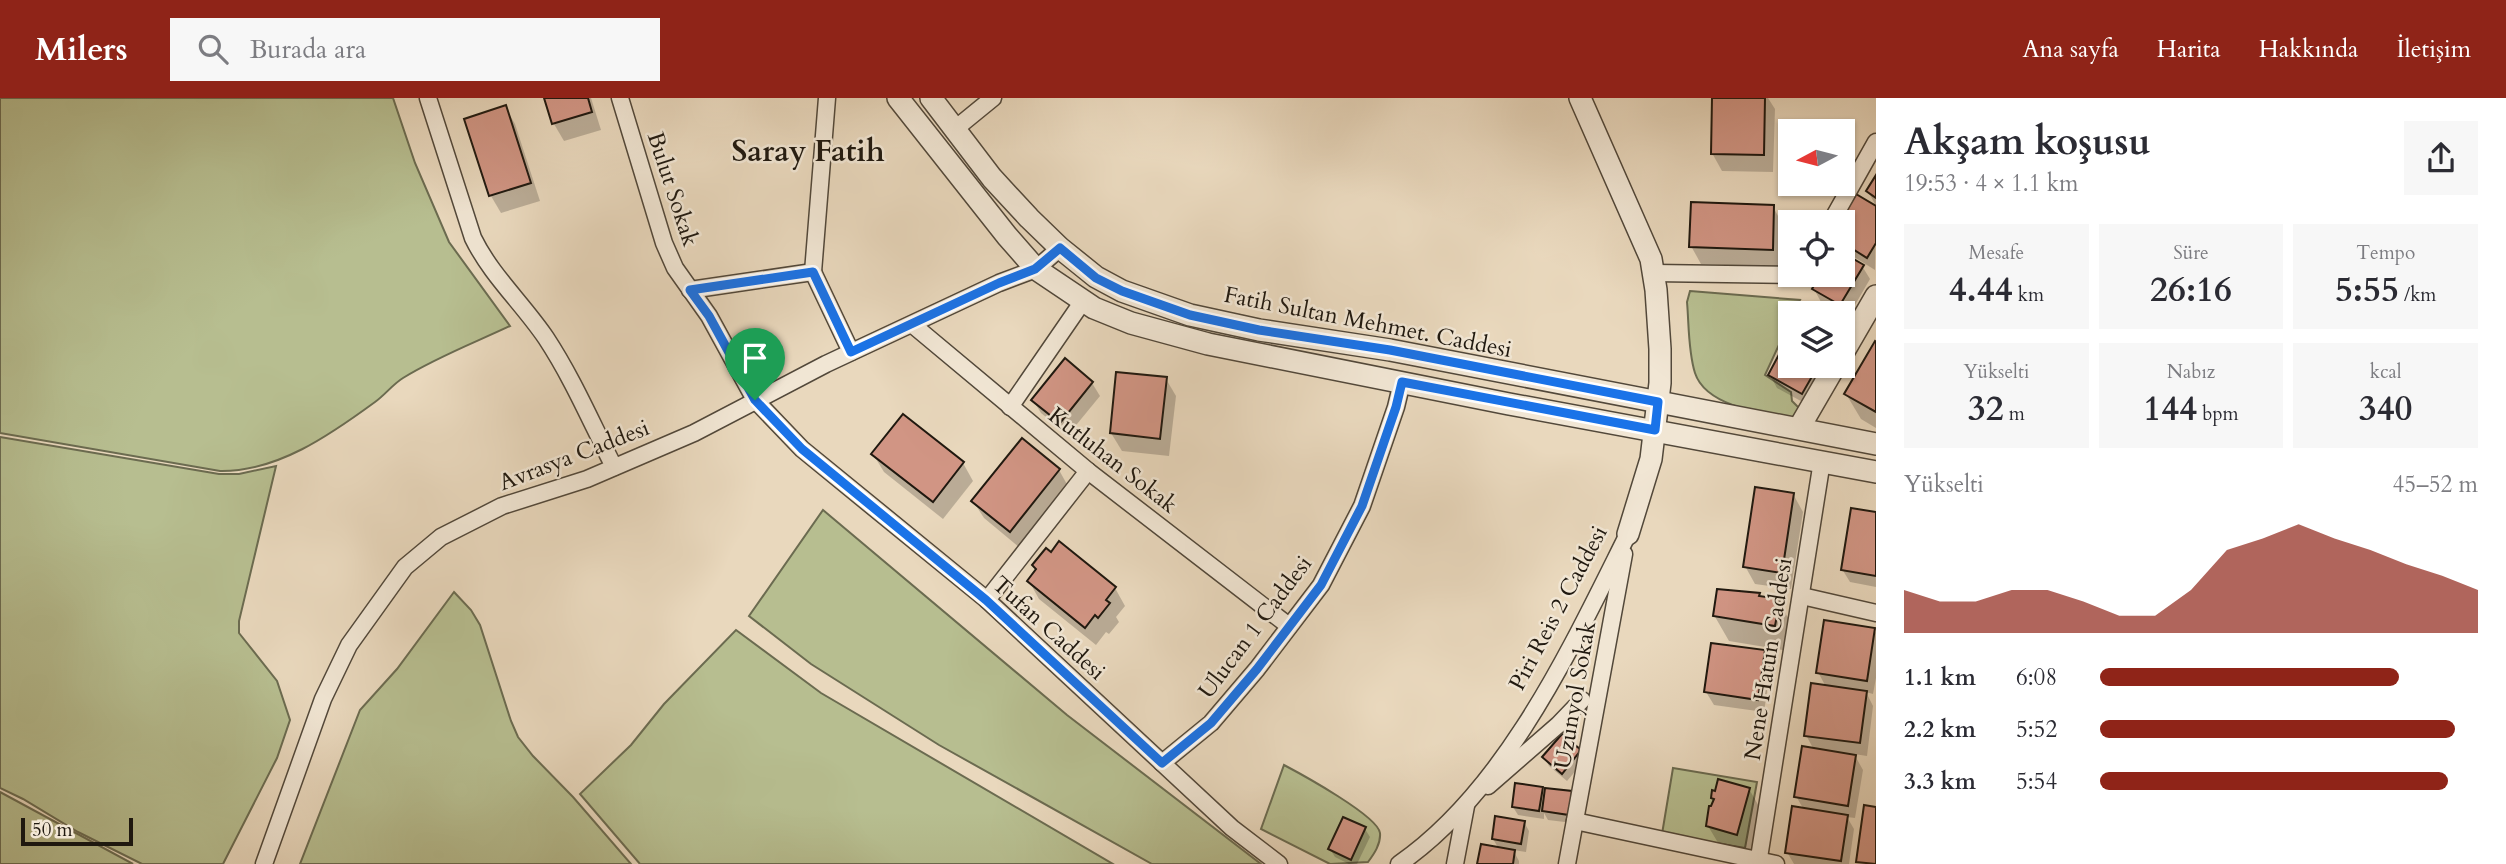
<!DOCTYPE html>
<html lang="tr">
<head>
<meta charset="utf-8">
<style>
  :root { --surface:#fff; --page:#f7f7f7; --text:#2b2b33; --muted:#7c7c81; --accent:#8f2418 }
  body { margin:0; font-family:Cardo,serif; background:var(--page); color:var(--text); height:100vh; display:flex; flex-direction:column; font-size:26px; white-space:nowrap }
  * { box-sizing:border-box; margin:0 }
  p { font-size:23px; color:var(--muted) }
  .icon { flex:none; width:38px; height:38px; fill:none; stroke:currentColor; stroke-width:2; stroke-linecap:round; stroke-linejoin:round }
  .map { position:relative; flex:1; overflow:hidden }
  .drawer { display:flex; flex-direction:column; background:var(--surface); width:630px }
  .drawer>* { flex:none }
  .needle { width:46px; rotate:263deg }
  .controls { position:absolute; left:1778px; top:21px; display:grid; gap:14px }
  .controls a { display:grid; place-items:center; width:77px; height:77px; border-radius:0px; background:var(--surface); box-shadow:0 2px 5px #0004; font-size:35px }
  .scale { position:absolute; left:21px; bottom:18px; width:112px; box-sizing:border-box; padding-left:7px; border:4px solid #1f180f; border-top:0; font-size:19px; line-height:24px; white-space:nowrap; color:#1f180f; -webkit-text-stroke:5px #f1e6d4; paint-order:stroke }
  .pin { position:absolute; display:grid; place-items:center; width:60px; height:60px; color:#fff; margin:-72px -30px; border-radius:50% 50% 50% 0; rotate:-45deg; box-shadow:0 0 7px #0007 }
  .pin .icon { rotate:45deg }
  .round { display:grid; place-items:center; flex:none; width:74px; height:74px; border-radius:0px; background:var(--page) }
  .overview { display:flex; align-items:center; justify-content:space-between; height:119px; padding:0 28px }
  h1 { font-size:38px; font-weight:600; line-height:52px }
  .stats { display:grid; grid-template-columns:repeat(3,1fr); gap:10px; height:119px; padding:7px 28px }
  .stats div { display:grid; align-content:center; border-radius:0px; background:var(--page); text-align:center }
  .stats b { font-size:35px; font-weight:600 }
  .stats small { font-size:19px; font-weight:400 }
  .stats p { font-size:19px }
  .chart { height:196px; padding:14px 28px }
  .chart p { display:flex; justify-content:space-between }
  .chart svg { width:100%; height:126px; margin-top:7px; fill:var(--accent); opacity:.7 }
  ul { padding:0 28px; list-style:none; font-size:23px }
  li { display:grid; grid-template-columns:112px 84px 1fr; align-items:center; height:52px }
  li i { height:18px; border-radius:9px; background:var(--accent) }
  header { display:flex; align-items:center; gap:42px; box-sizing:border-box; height:98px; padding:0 35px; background:var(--accent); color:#fff }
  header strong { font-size:33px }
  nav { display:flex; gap:38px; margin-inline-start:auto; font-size:24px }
  .search { width:490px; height:63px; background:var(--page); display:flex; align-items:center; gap:18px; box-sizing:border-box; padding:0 24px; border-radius:0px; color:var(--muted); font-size:26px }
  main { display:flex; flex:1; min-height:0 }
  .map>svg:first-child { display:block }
</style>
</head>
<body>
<header>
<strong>Milers</strong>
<div class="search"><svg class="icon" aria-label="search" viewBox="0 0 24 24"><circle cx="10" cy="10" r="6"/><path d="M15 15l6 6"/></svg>Burada ara</div>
<nav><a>Ana sayfa</a><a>Harita</a><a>Hakkında</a><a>İletişim</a></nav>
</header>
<main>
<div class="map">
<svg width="1876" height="766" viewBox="0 0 1876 766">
  <rect width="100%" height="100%" fill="#e9d8bd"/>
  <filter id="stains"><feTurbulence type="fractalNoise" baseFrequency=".00286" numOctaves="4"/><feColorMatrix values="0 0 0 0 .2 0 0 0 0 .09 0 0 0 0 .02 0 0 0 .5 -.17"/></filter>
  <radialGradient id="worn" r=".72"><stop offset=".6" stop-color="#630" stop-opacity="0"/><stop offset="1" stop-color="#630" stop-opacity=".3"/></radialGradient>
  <g fill="#b7be90" stroke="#6b6b50" stroke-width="2">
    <path d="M0 0H393L415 65 449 144 510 228C474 245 437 259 403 280 393 286 385 297 375 304 330 337 277 374 220 373L0 335Z"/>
    <path d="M1690 193 1800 202 1794 215H1790V223L1765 277 1791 294 1792 303 1802 313 1794 321C1765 316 1706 309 1695 275 1688 253 1689 226 1687 204Z"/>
    <polygon points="0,339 219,376 239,376 276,368 239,523 239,535 277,583 290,622 277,660 223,766 142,766 78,734 23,701 0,690"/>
    <polygon points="823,412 1067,617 1261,766 1152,766 939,647 811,566 749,518"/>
    <polygon points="454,494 471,512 480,527 511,623 518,639 533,658 573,699 631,766 300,766 360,612 397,571"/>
    <polygon points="736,532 821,595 1113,766 640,766 580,696 631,647 664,606"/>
    <path d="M1284 667C1301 676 1378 718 1380 735 1381 746 1374 756 1368 764L1330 766 1261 731Z"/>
    <polygon points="1673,670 1757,684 1745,750 1662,736"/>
    <polygon points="0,694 133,766 0,766"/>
  </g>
  <g fill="#0003">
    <polygon points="546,0 591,0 601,32 564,43 554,26"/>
    <polygon points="1714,0 1768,0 1775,11 1773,74 1722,73 1712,55"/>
    <polygon points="505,9 515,26 540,103 501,115 491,98 466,22"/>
    <polygon points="1876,80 1876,108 1868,93"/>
    <polygon points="1856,98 1876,110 1875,172 1843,152 1843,124 1841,124"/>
    <polygon points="1773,109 1783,127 1782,169 1701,166 1691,148"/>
    <polygon points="1843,157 1862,168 1870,181 1848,219 1821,204 1814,191 1822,177 1843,177"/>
    <polygon points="1790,240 1790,268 1832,268 1810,308 1777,290 1770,277"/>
    <polygon points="1876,246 1876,330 1861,321 1846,296"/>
    <polygon points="1166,281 1176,298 1169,358 1122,353 1111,335"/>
    <polygon points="1092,285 1100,298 1068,337 1041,315 1033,302"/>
    <polygon points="873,356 963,365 973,383 943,421 884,374"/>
    <polygon points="1059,372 1069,390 1020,450 984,420 973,403"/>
    <polygon points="1793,396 1803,414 1791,491 1755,486 1745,468"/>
    <polygon points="1876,416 1876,489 1850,484 1842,471"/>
    <polygon points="1037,473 1115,490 1125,508 1116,519 1119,524 1109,536 1106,534 1096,547 1039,501 1029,483"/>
    <polygon points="1759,496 1761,500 1778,503 1793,528 1789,553 1729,543 1714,517"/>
    <polygon points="1874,532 1876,535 1876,580 1873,596 1866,594 1873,608 1867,658 1854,656 1863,672 1855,720 1847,719 1854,731 1849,766 1794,766 1787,754 1804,712 1796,698 1814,652 1806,637 1826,589 1818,574"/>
    <polygon points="1764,554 1771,567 1764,614 1714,607 1706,594"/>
    <polygon points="1580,654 1585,662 1567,683 1549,668 1544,659"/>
    <polygon points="1542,690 1546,698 1571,695 1576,703 1573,725 1548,722 1544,715 1544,721 1518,717 1513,709"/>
    <polygon points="1749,691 1764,717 1752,761 1723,753 1708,728 1715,703 1713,699"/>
    <polygon points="1524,724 1529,733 1526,754 1513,752 1519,763 1519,766 1479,766 1499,751 1493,741"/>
    <polygon points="1365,731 1370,739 1357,766 1349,766 1335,759 1330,751"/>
  </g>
  <g fill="#d19584" stroke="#1f180f" stroke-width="2">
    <polygon points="544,0 588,0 592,14 552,26"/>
    <polygon points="1712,0 1765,0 1764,57 1711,56"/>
    <polygon points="506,7 531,85 489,98 464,21"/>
    <polygon points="1876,77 1876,100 1866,93"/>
    <polygon points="1856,96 1876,108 1876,145 1867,160 1843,145 1843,124 1839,124"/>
    <polygon points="1691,104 1774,107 1773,152 1689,149"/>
    <polygon points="1843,155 1864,167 1840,207 1812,191 1820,177 1843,177"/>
    <polygon points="1790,236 1790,268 1818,268 1802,296 1768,277"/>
    <polygon points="1875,243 1876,244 1876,314 1844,296"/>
    <polygon points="1065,260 1093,284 1060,325 1031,302"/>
    <polygon points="1116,274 1167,279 1160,341 1110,335"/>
    <polygon points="903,316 964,364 933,404 871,356"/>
    <polygon points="1022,340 1060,371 1010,434 971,403"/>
    <polygon points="1755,389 1794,395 1782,475 1743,469"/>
    <polygon points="1851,410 1876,414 1876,478 1841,472"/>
    <polygon points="1059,443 1116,489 1106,502 1110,505 1098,520 1095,517 1085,530 1027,483 1036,471 1032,467 1046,450 1051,454"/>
    <polygon points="1717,491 1760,495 1759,498 1780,501 1775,528 1713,518"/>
    <polygon points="1824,522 1875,530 1867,583 1816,575"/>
    <polygon points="1711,545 1765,552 1758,602 1704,594"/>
    <polygon points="1811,585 1867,593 1860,645 1804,638"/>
    <polygon points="1562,636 1581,652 1562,676 1542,659"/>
    <polygon points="1802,648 1856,657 1848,708 1794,699"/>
    <polygon points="1718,681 1750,690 1737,737 1706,728 1709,708 1711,708 1714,701 1711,700 1712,692 1715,693"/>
    <polygon points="1515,685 1543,689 1539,713 1512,709"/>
    <polygon points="1545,690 1572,693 1569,717 1542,713"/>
    <polygon points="1864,707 1876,709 1876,766 1856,764"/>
    <polygon points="1792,708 1848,717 1841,763 1785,755"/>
    <polygon points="1495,718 1525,723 1521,746 1492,741"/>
    <polygon points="1343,719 1366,729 1351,762 1328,751"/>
    <polygon points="1481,746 1515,752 1513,766 1477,766"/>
  </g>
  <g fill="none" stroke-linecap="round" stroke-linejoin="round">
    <g stroke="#52483a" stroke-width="19">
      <g id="minor">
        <path d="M428 0 473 140C491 177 523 206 546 240 573 281 592 326 614 369"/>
        <polyline points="620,0 664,145 675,170 709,218 755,302 802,351 987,502 1232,730 1279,766"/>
        <polyline points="955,31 993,0"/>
        <polyline points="1831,124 1876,44"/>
        <polyline points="813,174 827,0"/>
        <polyline points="1654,175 1802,177"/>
        <polyline points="690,192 813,174 851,254"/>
        <polyline points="913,227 1088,373 1289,528"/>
        <polyline points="1010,309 1083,203"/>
        <polyline points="1802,498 1876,515"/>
        <polyline points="987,502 1088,373"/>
        <polyline points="1162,665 1211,625 1257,571 1321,487 1362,408 1396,309 1402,284"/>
        <polyline points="1488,688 1558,627 1582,602"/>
        <polyline points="1575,723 1776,766"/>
        <polyline points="264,766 323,601 349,547 405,469 441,439 502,408 587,381 694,335 826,266 999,185 1036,171 1060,150"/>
        <path d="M1399 766C1506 692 1571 550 1628 436"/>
        <polyline points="1455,766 1466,708"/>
        <polyline points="1567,766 1624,456"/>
        <polyline points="1758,766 1822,363"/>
      </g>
    </g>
    <g stroke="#52483a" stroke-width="24">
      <g id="tertiary">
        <polyline points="898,0 1007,138 1036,171 1094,210 1131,225 1208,246 1509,306 1876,374"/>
        <polyline points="931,0 992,80 1029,120 1060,150 1096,179 1122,193 1190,217 1259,232 1390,252 1876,346"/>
        <polyline points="1580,0 1651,161 1656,192 1660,251 1660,285 1656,319 1651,361 1628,436"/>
        <polyline points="1843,255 1876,198"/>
        <polyline points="1799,330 1835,268"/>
      </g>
    </g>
    <use href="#minor" stroke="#f1e6d4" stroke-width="16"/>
    <use href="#tertiary" stroke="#f1e6d4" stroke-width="21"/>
  </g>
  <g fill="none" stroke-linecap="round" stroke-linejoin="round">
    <g stroke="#fff" stroke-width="14">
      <polygon id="route" points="1060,150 1096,180 1122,193 1190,217 1259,232 1390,252 1658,304 1655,332 1402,284 1396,309 1362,408 1321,487 1257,571 1211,625 1162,665 986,502 802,351 755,302 709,218 690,192 813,174 851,254 999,185 1035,171"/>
    </g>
    <use href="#route" stroke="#1a73e8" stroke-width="9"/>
  </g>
  <g text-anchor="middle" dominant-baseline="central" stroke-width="5" stroke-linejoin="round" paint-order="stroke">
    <g font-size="23" fill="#1f180f" stroke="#f1e6d4">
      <text transform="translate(673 91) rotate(72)">Bulut Sokak</text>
      <text transform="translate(1368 224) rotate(11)">Fatih Sultan Mehmet. Caddesi</text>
      <text transform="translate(574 357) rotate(-21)">Avrasya Caddesi</text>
      <text transform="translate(1113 362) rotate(38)">Kutluhan Sokak</text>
      <text transform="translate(1558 510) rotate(-62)">Piri Reis 2 Caddesi</text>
      <text transform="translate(1255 529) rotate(-53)">Ulucan 1 Caddesi</text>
      <text transform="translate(1049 530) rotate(42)">Tufan Caddesi</text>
      <text transform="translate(1768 561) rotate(-81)">Nene Hatun Caddesi</text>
      <text transform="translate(1575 597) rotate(-80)">Uzunyol Sokak</text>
    </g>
    <g font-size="30" font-weight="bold" fill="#1f180f" stroke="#f1e6d4">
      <text x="808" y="53">Saray Fatih</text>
    </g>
  </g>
  <rect width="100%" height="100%" filter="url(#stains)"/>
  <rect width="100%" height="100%" fill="url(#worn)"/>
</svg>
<div class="controls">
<a><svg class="needle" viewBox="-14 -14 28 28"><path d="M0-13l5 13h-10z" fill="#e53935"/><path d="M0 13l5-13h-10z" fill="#7c7c81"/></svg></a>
<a><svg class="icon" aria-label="locate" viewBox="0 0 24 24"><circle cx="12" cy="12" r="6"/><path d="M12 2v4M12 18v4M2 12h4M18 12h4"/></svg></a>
<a><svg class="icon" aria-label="layers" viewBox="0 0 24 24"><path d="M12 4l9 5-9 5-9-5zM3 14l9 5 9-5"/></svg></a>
</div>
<div class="scale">50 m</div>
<div class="pin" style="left:755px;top:302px;background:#1e9e55"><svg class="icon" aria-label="arrive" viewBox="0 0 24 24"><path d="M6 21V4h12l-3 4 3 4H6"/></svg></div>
</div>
<section class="drawer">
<div class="overview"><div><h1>Akşam koşusu</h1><p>19:53 · 4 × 1.1 km</p></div><a class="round"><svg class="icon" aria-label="share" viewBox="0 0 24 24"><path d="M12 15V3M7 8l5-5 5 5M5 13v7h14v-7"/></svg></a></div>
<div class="stats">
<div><p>Mesafe</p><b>4.44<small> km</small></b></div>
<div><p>Süre</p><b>26:16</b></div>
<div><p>Tempo</p><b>5:55<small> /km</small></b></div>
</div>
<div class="stats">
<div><p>Yükselti</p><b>32<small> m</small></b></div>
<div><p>Nabız</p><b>144<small> bpm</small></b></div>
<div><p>kcal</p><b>340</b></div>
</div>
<div class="chart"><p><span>Yükselti</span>45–52 m</p>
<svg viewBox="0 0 160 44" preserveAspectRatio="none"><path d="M0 44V29L10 33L20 33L30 29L40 29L50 33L60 38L70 38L80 29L90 15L100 11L110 6L120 11L130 15L140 20L150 24L160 29V44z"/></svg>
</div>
<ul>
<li><b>1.1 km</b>6:08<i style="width:79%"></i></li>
<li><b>2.2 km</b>5:52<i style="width:94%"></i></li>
<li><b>3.3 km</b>5:54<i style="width:92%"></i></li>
</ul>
</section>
</main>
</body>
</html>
